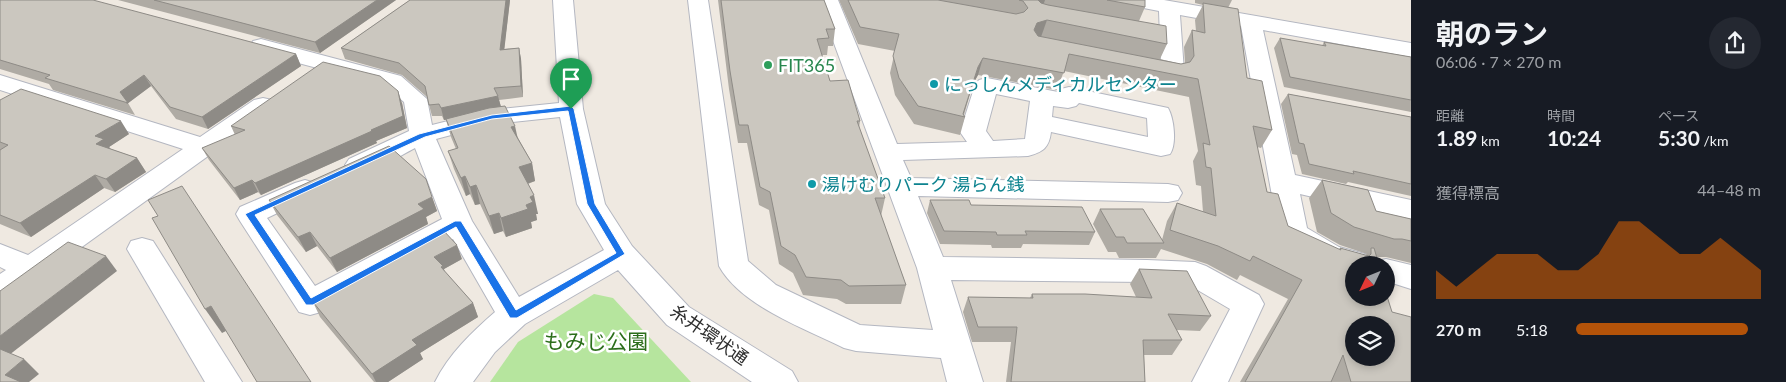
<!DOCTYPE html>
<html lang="ja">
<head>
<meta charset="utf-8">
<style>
  :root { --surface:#171b24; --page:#242831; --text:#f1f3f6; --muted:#9ea1a6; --accent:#b45309 }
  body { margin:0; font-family:Lato,"Noto Sans JP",sans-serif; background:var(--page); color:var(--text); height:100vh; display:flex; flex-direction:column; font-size:19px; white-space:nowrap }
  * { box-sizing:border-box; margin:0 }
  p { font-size:16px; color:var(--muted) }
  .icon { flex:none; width:28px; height:28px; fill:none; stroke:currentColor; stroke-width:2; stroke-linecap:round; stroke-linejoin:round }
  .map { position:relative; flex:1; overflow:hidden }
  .sheet { display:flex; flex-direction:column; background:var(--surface); width:375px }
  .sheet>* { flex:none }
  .needle { width:32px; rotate:227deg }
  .tools { position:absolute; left:1345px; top:256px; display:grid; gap:10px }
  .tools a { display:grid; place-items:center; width:50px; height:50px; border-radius:50%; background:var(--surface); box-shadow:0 2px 8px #0003; font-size:25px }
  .pin { position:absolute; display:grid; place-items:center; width:42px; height:42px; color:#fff; margin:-51px -21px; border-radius:50% 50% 50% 0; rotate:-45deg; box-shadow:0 0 5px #0007 }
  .pin .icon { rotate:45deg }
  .round { display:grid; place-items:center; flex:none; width:52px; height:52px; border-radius:26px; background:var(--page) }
  .overview { display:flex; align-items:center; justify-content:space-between; height:85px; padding:0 25px }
  h1 { font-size:28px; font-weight:700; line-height:38px }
  .metrics { display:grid; grid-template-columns:repeat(3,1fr); gap:8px; height:85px; padding:5px 25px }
  .metrics div { display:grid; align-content:center }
  .metrics b { font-size:21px; font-weight:700 }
  .metrics small { font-size:14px; font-weight:400 }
  .metrics p { font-size:14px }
  .chart { height:140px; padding:10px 25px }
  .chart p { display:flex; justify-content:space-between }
  .chart svg { width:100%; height:90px; margin-top:5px; fill:var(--accent); opacity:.7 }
  ul { padding:0 25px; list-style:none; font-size:16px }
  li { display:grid; grid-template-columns:80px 60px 1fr; align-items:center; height:38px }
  li i { height:12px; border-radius:6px; background:var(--accent) }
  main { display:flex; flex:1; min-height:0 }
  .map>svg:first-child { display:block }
</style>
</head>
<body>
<main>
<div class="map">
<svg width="1411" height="382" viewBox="0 0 1411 382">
  <rect width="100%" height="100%" fill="#efe9e1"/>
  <polygon fill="#b6e59e" points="594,294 613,298 691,382 490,382 518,342"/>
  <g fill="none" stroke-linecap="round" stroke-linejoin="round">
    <g stroke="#b4b7c1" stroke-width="2">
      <g id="minor">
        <path d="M553 0H573L583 109 605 204 632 246 689 307 792 371 798 382H752L667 325 618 270 525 324 495 352 473 382H435C449 354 472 332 495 312L453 239 321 312 310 315 299 312 240 221 236 214 240 207 295 183 305 180 315 183 319 189 315 195 267 218 315 286 442 219 415 148C395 158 370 177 349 171L345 165 349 159 409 131 404 102 385 86 253 51 250 46 253 41 261 39 401 76 427 99 432 125 492 110 559 103ZM560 117 577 204 604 250 519 297 472 221 436 139 493 124Z"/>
        <path d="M688 0H708L748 261 776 285 860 325 933 330 917 268 818 0H838L897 144 967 142 960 132 975 85 979 80 987 78 1058 92 1061 89 1069 87 1168 108C1174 118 1177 144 1170 154L1161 156 1051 132C1049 148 1043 152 1028 156L903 160 911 178 1168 184 1178 186 1182 193 1178 200 1168 202 918 196 943 257 1147 260 1195 262 1206 266 1259 295 1264 304 1228 382H1192L1230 309 1189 285 1147 282 951 280 983 382H947L941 358 856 351 844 348C804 328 741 306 719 266ZM996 94 1030 101 1025 139 993 141 986 131ZM1079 103 1147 118 1148 137 1052 117 1053 106 1068 108 1076 106Z"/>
        <path d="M1120 0H1164L1411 43V57L1263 30 1295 175 1411 200V220L1300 194 1307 228 1339 247 1376 257 1378 261 1386 259 1411 265V289L1386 281V265H1354V273C1330 267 1293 257 1279 234L1241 26 1180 15 1184 72 1181 77 1173 79 1137 71 1134 66 1137 61 1145 59 1161 63 1159 11 1123 4Z"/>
        <polygon points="0,75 200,137 254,100 263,98 272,100 275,105 272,110 11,298 0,302 0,274 6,270 0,267 0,244 28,255 183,149 0,90"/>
        <polygon points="142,238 153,241 242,382 205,382 127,249 131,241"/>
      </g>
    </g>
    <use href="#minor" fill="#fff" fill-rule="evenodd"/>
  </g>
  <g fill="#afaba4">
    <polygon points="0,0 296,54 301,66 208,129 176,119 151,86 128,103 135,115 53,90 49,84 0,69"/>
    <polygon points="118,0 396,0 320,53"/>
    <polygon points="410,0 510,0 504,49 519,48 521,59 523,97 499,100 501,107 532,163 535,181 528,184 538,214 536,214 537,220 531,222 532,228 506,237 503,231 494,234 480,204 475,205 470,194 466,196 454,169 448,151 456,149 451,137 446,120 444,120 442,116 432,116 427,97 402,75 345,59 341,48"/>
    <polygon points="718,0 824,0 835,29 833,46 828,46 827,55 822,55 830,81 860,121 859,128 885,198 881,216 906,285 901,304 846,304 837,299 803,295 793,273 779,264 769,210 759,205 747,143 738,143 729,89"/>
    <polygon points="839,0 1145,0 1145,7 1139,21 1167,44 1160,59 1181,64 1185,63 1184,47 1192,30 1196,31 1195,20 1203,5 1195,3 1195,0 1232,0 1228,8 1247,78 1272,130 1261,148 1257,147 1267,192 1288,226 1339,250 1340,248 1365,255 1367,254 1340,245 1317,232 1309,198 1322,180 1376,211 1411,219 1411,263 1386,257 1376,257 1411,382 1240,382 1288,299 1240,275 1237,280 1207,264 1161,249 1156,258 1119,258 1116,252 1108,252 1093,224 1100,209 1162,240 1167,221 1177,203 1203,212 1201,186 1196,185 1193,161 1198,151 1189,97 1064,71 1057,90 978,75 973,84 964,115 965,117 960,135 914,124 895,95 890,73 895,51 858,44"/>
    <polygon points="1280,38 1322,46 1324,42 1411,57 1411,112 1284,87 1274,48"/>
    <polygon points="1288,94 1411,117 1411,196 1348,182 1346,184 1302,174 1297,155 1292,154 1281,104"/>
    <polygon points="0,100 129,134 109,147 111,149 137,158 146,172 115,192 104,188 31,237 0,224"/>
    <polygon points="402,103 407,128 376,141 377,143 261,195 258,192 240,200 209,160 202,148 235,135 231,126"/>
    <polygon points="432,197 437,211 426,217 428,224 337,272 317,246 306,252 277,215 269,200"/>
    <polygon points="930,200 971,205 1095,232 1089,245 1023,244 1021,248 992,248 991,245 940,244 927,213"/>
    <polygon points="462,259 444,269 444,271 473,303 478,317 420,353 423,359 388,382 374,382 320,317 313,302"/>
    <polygon points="1139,269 1211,316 1200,331 1177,330 1182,340 1172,355 1144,355 1145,382 1006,382 1011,342 972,342 963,312 968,297 1030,298 1032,294 1136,297 1130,284"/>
  </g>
  <g fill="#8e8b86">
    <polygon points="377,0 396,0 320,53 315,42"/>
    <polygon points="506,0 510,0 503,61 500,50"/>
    <polygon points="1036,0 1045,0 1043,6"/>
    <polygon points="1047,20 1041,37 1031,40 1034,30 1037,23"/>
    <polygon points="519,48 521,59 523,97 521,86"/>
    <polygon points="296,54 301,66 208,129 202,117"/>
    <polygon points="983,58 978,75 973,84 962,117 978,67"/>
    <polygon points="144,75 151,86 127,104 120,92"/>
    <polygon points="398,91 402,103 407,128 376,141 377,143 261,195 255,183 371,130"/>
    <polygon points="498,96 501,107 444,120 441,108"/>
    <polygon points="121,121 129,134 109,147 113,153 96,144 95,136"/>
    <polygon points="515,126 519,144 511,127"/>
    <polygon points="137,158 146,172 115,192 106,179"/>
    <polygon points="532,163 535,181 523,185 519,167"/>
    <polygon points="95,175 104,188 31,237 20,223"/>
    <polygon points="465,176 470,194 466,196 461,178"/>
    <polygon points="252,180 258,192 240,200 234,188"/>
    <polygon points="476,185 480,204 475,205 470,187"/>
    <polygon points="534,195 538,214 536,214 537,220 531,222 532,228 506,237 501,218 526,205 530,197"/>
    <polygon points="432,197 437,211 426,217 428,224 337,272 330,258 418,204"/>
    <polygon points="499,213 503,231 494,234 489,216"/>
    <polygon points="310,232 317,246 306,252 298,237"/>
    <polygon points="457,245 462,259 444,269 447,280 434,257"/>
    <polygon points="106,256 117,271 4,359 0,354 0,336"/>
    <polygon points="473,303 478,317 420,353 423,359 388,382 376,382 372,374 412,340"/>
    <polygon points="211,306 228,330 222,333 205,309"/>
    <polygon points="24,359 39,374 29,382 12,382 5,375"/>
  </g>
  <g fill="#cbc7bf" stroke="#8e8b86" fill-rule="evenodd">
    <polygon points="0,0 93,0 296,54 202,117 170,107 144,75 120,92 128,103 45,78 50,75 0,60"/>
    <polygon points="154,0 377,0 315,42"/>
    <polygon points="410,0 506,0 500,50 519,48 521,86 494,88 498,96 441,108 439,104 429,105 425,86 399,63 341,48"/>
    <polygon points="721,0 824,0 835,29 826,29 829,38 817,39 830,81 848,80 860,121 857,121 885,198 875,198 906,285 849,286 841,280 806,277 795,255 781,246 770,192 760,187 748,125 739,125 730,71"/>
    <path d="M848 0H938L1016 14 1024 12 1028 8 1023 1 1019 0H1038L1041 3 1048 5 1166 26 1167 44 1047 20 1037 23 1034 30 1038 36 1181 64 1190 62 1194 56 1192 30 1205 33 1203 3 1238 9 1247 78 1262 81 1272 130 1253 126 1267 192 1278 194 1288 226 1341 250 1340 248 1369 256 1371 254V248H1374L1379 265H1354V298H1386V293L1392 312 1411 317V382H1351L1343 355 1331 382H1245L1302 280 1253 256 1250 261 1218 246 1170 230 1177 203 1216 216 1211 168 1206 167 1203 143 1210 145 1198 79 1069 54 1064 73 983 58 978 67 963 114 965 117 918 106 899 78 893 56 899 34 860 27ZM1354 325H1386V358H1354Z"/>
    <polygon points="1107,0 1145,0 1145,7"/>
    <polygon points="1280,38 1326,46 1324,42 1411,57 1411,100 1290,77"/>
    <polygon points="323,62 380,76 398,91 403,116 371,130 372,131 255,183 252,180 234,188 202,148 245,130 231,126"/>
    <polygon points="21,89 121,121 95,136 104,139 96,144 137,158 106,179 95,175 20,223 0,215 0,150 8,145 0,142 0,100"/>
    <polygon points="1288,94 1411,117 1411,184 1353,171 1354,174 1309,164 1304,144 1299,143"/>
    <polygon points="505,106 515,126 511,127 532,163 519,167 534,195 530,197 533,202 526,205 528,209 501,218 499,213 489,216 476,185 470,187 465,176 461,178 448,151 458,148 446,119 489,108"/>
    <polygon points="389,146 426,179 432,197 418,204 424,209 330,258 310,232 298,237 269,200"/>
    <polygon points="1322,180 1368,190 1376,211 1411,219 1411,241 1402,239 1394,239 1354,227 1331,213"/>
    <polygon points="182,186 311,382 257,382 211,306 205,309 152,218 158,216 148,200"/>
    <polygon points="930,200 969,200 971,205 1082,207 1095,232 1025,231 1027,235 997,235 996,232 944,231"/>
    <polygon points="1100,209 1143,209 1164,243 1127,243 1124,237 1116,237"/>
    <polygon points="443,230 457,245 434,257 443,266 441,267 473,303 412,340 417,345 372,374 313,302"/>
    <polygon points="68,242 106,256 0,336 0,291"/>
    <polygon points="1139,269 1187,271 1211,316 1168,314 1182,340 1143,340 1145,382 1011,382 1017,327 978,327 968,297 1033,298 1032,294 1085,294 1152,298"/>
    <polygon points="0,349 24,359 5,375 21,382 0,382"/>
  </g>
  <path fill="#1a73e8" stroke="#fff" fill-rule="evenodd" d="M571 106 574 109 595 204 625 254 517 318H510L456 227 313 305H306L245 214 419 134 492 115ZM568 111 587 204 616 253 516 310 461 221H455L311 298 255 215 425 137 492 119Z"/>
  <circle fill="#2e9e5b" stroke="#fff" stroke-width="2" cx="768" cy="65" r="5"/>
  <g fill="#0f9aa8" stroke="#fff" stroke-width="2">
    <circle cx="934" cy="84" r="5"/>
    <circle cx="812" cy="184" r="5"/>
  </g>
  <g text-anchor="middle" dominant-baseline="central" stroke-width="5" stroke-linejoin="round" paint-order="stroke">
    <g font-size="18" fill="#27864d" stroke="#fff" text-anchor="start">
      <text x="778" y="65">FIT365</text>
    </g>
    <g font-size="18" fill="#0d838f" stroke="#fff" text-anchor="start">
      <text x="944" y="84">にっしんメディカルセンター</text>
      <text x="822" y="184">湯けむりパーク 湯らん銭</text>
    </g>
    <g font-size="18" fill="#2e2e2e" stroke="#fff">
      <text transform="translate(710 334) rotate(35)">糸井環状通</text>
    </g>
    <g font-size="21" fill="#2c6e1b" stroke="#fff">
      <text x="596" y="340">もみじ公園</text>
    </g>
  </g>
</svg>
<div class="tools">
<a><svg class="needle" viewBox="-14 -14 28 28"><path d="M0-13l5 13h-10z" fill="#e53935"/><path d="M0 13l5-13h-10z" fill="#9ea1a6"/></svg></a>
<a><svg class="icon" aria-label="layers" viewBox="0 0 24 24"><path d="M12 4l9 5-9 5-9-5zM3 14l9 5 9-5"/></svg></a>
</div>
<div class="pin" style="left:571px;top:109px;background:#1e9e55"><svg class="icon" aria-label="arrive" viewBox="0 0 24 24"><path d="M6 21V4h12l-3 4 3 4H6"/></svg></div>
</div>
<section class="sheet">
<div class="overview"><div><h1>朝のラン</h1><p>06:06 · 7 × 270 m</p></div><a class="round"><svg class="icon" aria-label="share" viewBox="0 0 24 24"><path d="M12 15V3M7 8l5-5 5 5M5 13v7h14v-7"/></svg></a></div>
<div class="metrics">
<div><p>距離</p><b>1.89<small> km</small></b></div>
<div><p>時間</p><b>10:24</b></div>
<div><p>ペース</p><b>5:30<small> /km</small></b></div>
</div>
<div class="chart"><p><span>獲得標高</span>44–48 m</p>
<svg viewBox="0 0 160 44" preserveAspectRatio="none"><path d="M0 44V30L10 38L20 30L30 22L40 22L50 22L60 30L70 30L80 22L90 6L100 6L110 14L120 22L130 22L140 14L150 22L160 30V44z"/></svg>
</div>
<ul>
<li><b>270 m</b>5:18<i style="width:93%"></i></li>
</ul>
</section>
</main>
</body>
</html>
